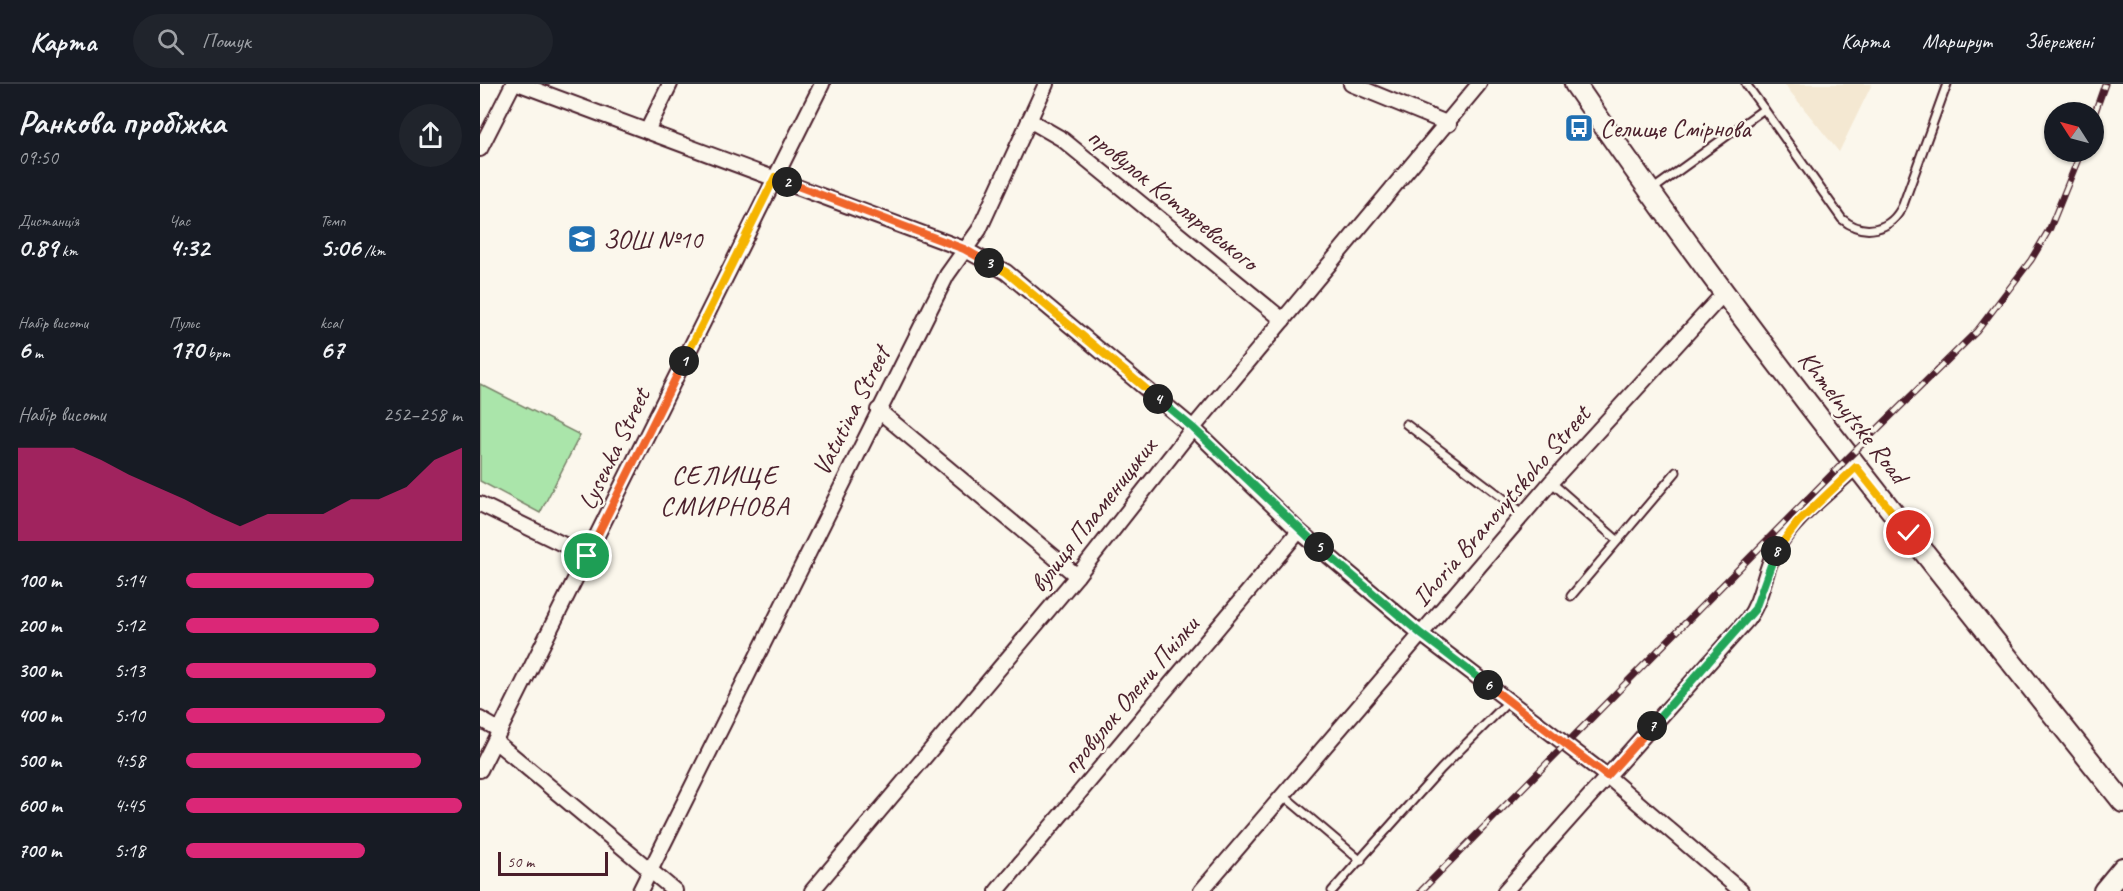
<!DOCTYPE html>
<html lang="uk">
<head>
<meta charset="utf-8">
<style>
  :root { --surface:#171b24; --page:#20242c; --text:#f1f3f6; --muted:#9ea1a6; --line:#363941; --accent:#db2777 }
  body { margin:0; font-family:Caveat,sans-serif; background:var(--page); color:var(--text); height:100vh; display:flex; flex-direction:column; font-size:22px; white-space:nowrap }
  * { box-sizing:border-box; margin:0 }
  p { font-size:20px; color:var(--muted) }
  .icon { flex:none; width:33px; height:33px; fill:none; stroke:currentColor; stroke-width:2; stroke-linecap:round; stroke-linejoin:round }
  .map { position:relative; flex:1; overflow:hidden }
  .side { display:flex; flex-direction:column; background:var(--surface); width:480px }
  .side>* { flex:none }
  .needle { width:39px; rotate:306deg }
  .tools { position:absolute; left:1564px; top:18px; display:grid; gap:12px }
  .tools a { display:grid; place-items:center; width:60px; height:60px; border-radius:50%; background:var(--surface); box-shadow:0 2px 4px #0004; font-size:30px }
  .scale { position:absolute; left:18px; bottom:15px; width:110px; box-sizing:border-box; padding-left:6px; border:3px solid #4a1f2b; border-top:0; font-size:16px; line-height:21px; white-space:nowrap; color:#4a1f2b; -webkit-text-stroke:4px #fbf7ec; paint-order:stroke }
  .pin { position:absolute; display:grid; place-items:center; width:51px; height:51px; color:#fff; margin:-26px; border:3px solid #fff; border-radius:50%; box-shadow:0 2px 6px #0007 }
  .km { position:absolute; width:30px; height:30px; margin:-15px; border-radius:50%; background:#222; color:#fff; font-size:16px; line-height:30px; text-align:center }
  .round { display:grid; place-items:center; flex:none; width:63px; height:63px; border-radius:32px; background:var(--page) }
  .headline { display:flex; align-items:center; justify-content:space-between; height:102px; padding:0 18px }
  h1 { font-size:33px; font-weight:700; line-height:45px }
  .figures { display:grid; grid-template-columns:repeat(3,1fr); gap:9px; height:102px; padding:6px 18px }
  .figures div { display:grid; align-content:center }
  .figures b { font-size:26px; font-weight:700 }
  .figures small { font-size:16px; font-weight:400 }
  .figures p { font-size:16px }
  .chart { height:168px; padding:12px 18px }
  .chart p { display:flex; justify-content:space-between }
  .chart svg { width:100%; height:108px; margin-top:6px; fill:var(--accent); opacity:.7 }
  ul { padding:0 18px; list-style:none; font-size:20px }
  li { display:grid; grid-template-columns:96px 72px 1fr; align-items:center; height:45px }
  li i { height:15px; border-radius:8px; background:var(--accent) }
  header { display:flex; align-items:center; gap:36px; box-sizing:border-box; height:84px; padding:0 30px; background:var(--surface); border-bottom:2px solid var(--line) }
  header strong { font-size:28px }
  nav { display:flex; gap:33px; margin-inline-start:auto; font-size:21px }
  .search { width:420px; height:54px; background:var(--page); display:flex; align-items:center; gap:15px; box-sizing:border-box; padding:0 21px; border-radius:33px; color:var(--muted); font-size:22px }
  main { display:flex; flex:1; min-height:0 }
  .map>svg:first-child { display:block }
</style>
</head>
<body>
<header>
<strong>Карта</strong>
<div class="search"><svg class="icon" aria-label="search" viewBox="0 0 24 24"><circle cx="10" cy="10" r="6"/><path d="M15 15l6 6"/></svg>Пошук</div>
<nav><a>Карта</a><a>Маршрут</a><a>Збережені</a></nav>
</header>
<main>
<section class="side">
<div class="headline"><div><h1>Ранкова пробіжка</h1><p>09:50</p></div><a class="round"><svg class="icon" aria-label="share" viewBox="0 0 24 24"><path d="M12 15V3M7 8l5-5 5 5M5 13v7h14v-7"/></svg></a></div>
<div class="figures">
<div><p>Дистанція</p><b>0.89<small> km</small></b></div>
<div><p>Час</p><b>4:32</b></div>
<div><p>Темп</p><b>5:06<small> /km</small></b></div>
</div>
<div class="figures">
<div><p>Набір висоти</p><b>6<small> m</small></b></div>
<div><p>Пульс</p><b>170<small> bpm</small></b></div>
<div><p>kcal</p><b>67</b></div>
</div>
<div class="chart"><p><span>Набір висоти</span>252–258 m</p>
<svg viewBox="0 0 160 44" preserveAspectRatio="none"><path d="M0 44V6L10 6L20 6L30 11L40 17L50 22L60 27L70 33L80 38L90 33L100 33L110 33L120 27L130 27L140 22L150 11L160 6V44z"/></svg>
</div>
<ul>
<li><b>100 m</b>5:14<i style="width:68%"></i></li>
<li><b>200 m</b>5:12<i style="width:70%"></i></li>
<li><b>300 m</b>5:13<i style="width:69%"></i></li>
<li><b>400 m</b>5:10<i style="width:72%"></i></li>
<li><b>500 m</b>4:58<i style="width:85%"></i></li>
<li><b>600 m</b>4:45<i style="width:100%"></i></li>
<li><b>700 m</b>5:18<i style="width:65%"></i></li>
</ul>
</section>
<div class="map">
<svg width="1643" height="807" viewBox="0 0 1643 807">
  <rect width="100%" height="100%" fill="#fbf7ec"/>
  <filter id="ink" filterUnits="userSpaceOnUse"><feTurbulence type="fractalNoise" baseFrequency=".0167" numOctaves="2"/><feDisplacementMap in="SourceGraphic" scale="12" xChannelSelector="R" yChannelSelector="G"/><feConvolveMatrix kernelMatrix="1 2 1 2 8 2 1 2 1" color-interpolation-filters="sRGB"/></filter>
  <g filter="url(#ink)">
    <polygon fill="#f4e8d2" points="1304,0 1392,0 1359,68"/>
    <polygon fill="#aae5aa" stroke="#7a826a" stroke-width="1.5" points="0,300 100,351 60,429 0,397"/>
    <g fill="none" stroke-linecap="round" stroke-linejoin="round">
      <g stroke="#4a1f2b" stroke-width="11">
        <g id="lane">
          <polyline points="1266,0 1284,25"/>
          <path d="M1172 106 1284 25 1362 135C1384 153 1411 147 1423 121L1467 0"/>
          <polyline points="926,340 1044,430"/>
          <polyline points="1071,398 1137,456"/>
          <polyline points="1091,512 1196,388"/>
          <polyline points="803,711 881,777"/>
          <polyline points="852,807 961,685 1029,617"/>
        </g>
      </g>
      <g stroke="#4a1f2b" stroke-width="18">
        <g id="street">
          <polyline points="40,0 484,165 526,188 713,344 819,447 941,550 1127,692 1261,807"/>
          <polyline points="871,0 969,40"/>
          <polyline points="549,36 582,55 803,236"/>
          <polyline points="167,47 190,0"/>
          <polyline points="0,65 33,0"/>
          <polyline points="398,326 597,492"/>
          <polyline points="0,420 107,472"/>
          <polyline points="0,635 19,646"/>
          <polyline points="15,657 195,807"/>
          <polyline points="0,686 342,0"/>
          <polyline points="160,807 467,191 499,146 566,0"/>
          <polyline points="332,807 597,492 713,344 999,0"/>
          <polyline points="517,807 819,447"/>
          <polyline points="721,807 1071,398 1244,209"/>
          <path d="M1025 807 1267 536C1283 515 1283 490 1295 467 1313 434 1349 409 1375 383"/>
        </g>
      </g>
      <g stroke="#4a1f2b" stroke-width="24">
        <g id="secondary">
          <path d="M1095 0C1265 249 1455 482 1643 718"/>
          <polyline points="1624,807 1643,784"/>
        </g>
      </g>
      <use href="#lane" stroke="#fbf7ec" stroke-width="7"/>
      <use href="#street" stroke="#fbf7ec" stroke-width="14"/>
      <use href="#secondary" stroke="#fbf7ec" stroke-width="20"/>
      <g stroke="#4a1f2b" stroke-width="7">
        <g id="rail">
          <polyline points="1614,31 1625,0"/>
          <polyline points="941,807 1368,374 1497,247 1551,176 1570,144 1601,68"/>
        </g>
      </g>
      <use href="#rail" stroke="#fbf7ec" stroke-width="4.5" stroke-dasharray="14" stroke-linecap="butt"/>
    </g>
  </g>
  <g fill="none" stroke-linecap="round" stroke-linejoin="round" filter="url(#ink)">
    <g stroke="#fff" stroke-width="12">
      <polyline id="split-1" points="107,472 204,277"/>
    </g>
    <g stroke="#fff" stroke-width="12">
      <polyline id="split-2" points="204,277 295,93 307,98"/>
    </g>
    <g stroke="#fff" stroke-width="12">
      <polyline id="split-3" points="307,98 484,165 509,179"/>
    </g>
    <g stroke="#fff" stroke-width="12">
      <polyline id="split-4" points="509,179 526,188 678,315"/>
    </g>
    <g stroke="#fff" stroke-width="12">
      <polyline id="split-5" points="678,315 713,344 839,463"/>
    </g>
    <g stroke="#fff" stroke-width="12">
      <polyline id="split-6" points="839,463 941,550 1008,601"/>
    </g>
    <g stroke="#fff" stroke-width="12">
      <polyline id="split-7" points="1008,601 1127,692 1172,642"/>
    </g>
    <g stroke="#fff" stroke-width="12">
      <polyline id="split-8" points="1172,642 1275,525 1296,467"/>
    </g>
    <g stroke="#fff" stroke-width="12">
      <polyline id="split-9" points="1296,467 1318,438 1376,383 1429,449"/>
    </g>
    <use href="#split-1" stroke="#f0652b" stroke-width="8"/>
    <use href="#split-2" stroke="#f5b400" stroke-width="8"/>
    <use href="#split-3" stroke="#f0652b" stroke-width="8"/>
    <use href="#split-4" stroke="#f5b400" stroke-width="8"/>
    <use href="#split-5" stroke="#22a559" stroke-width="8"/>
    <use href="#split-6" stroke="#22a559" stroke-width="8"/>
    <use href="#split-7" stroke="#f0652b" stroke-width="8"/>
    <use href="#split-8" stroke="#22a559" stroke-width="8"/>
    <use href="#split-9" stroke="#f5b400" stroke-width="8"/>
  </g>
  <defs>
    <g id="bus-square" transform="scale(1.5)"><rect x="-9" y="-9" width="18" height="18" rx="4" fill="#1f6fb2" stroke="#fbf7ec"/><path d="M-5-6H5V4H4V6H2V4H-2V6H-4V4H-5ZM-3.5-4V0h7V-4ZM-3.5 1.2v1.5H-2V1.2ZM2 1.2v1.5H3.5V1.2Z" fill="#fff"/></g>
    <g id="school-square" transform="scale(1.5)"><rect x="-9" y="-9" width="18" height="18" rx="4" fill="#1f6fb2" stroke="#fbf7ec"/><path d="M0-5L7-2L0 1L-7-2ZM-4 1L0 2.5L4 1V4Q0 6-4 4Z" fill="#fff"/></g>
  </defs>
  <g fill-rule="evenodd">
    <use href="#bus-square" x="1099" y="44"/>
    <use href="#school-square" x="102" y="155"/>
  </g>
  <g text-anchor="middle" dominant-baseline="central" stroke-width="5" stroke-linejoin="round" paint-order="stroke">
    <g font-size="26" fill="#4a1f2b" stroke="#fbf7ec" text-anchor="start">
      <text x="1120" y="44">Селище Смірнова</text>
      <text x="123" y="155">ЗОШ №10</text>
    </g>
    <g font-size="26" fill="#4a1f2b" stroke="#fbf7ec">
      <text transform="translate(693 115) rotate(39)">провулок Котляревського</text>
      <text transform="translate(371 327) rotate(-63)">Vatutina Street</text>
      <text transform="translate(1373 333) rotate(52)">Khmelnytske Road</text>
      <text transform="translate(134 365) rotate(-64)">Lysenka Street</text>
      <text transform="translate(1021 422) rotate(-49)">Ihoria Branovytskoho Street</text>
      <text transform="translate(613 431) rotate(-52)">вулиця Пламеницьких</text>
      <text transform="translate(650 611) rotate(-50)">провулок Олени Пчілки</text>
    </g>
    <g font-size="27" letter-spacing="1.5" fill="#4a1f2b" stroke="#fbf7ec">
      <text x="245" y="391">СЕЛИЩЕ<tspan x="245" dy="31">СМИРНОВА</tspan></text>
    </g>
  </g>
</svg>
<div class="tools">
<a><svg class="needle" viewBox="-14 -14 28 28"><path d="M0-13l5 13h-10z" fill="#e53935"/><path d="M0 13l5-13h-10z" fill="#9ea1a6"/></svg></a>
</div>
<div class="scale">50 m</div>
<div class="pin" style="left:107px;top:472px;background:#1e9e55"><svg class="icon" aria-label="arrive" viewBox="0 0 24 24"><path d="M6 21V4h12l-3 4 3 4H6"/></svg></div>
<div class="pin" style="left:1429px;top:449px;background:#d93025"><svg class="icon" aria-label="check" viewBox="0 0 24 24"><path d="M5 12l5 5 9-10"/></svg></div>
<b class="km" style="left:204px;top:277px">1</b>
<b class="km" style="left:307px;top:98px">2</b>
<b class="km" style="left:509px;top:179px">3</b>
<b class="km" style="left:678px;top:315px">4</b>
<b class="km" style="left:839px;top:463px">5</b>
<b class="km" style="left:1008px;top:601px">6</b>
<b class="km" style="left:1172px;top:642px">7</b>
<b class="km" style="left:1296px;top:467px">8</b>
</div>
</main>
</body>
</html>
